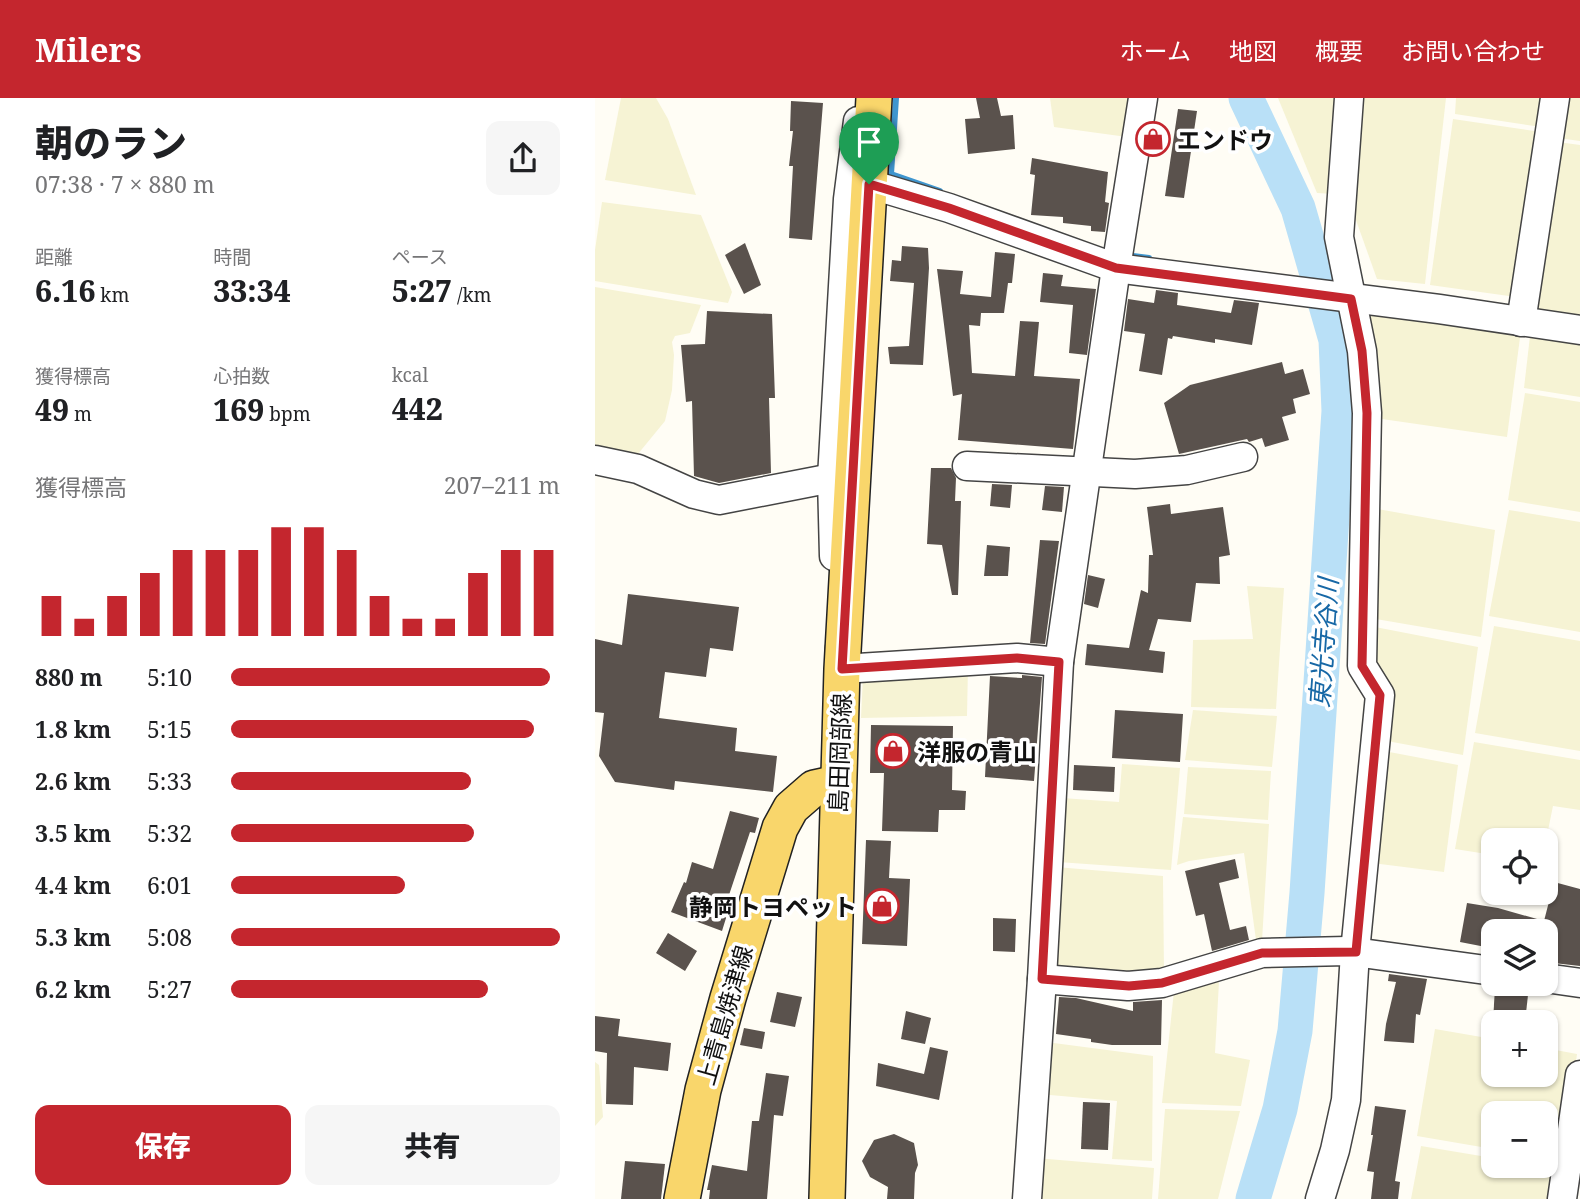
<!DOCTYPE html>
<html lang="ja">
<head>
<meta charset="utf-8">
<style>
  :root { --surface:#fff; --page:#f6f6f6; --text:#202124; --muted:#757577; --accent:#c4262e }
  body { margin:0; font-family:"Noto Serif","Noto Sans JP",serif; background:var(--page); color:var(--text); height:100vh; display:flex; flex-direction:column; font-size:26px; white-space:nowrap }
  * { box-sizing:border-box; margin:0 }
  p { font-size:23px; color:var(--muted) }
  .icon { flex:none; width:38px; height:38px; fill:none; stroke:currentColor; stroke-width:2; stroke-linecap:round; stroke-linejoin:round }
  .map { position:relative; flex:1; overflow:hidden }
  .drawer { display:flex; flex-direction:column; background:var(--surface); width:595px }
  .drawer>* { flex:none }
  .tools { position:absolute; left:886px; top:730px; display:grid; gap:14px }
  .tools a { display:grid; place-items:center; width:77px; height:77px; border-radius:14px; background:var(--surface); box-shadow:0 2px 5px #0004; font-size:35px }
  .pin { position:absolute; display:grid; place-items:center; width:60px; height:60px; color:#fff; margin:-72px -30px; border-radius:50% 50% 50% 0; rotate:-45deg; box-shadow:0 0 7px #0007 }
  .pin .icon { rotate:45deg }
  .round { display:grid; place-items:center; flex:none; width:74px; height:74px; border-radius:14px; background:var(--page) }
  .head { display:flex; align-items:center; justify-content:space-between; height:119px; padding:0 35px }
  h1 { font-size:38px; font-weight:800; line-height:52px }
  .stats { display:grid; grid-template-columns:repeat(3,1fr); gap:10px; height:119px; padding:7px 35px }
  .stats div { display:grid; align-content:center }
  .stats b { font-size:30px; font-weight:800 }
  .stats small { font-size:19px; font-weight:400 }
  .stats p { font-size:19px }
  .chart { height:196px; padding:14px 35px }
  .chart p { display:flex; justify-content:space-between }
  .chart svg { width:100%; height:126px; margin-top:7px; stroke:var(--accent); stroke-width:6 }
  .cta { display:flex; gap:14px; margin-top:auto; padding:14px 35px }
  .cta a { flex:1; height:80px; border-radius:14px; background:var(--accent); color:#fff; font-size:28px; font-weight:800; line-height:80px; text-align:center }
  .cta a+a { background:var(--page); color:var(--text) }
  ul { padding:0 35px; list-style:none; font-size:23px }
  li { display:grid; grid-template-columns:112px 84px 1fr; align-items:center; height:52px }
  li i { height:18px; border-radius:9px; background:var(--accent) }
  header { display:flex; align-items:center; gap:42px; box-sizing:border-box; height:98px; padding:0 35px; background:var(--accent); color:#fff }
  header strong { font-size:33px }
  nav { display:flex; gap:38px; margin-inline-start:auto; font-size:24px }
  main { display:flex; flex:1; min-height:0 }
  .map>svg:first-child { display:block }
</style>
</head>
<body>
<header>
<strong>Milers</strong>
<nav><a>ホーム</a><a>地図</a><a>概要</a><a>お問い合わせ</a></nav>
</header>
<main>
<section class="drawer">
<div class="head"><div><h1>朝のラン</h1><p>07:38 · 7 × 880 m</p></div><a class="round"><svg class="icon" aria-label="share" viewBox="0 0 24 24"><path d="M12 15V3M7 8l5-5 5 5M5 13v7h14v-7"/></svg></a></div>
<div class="stats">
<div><p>距離</p><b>6.16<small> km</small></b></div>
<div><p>時間</p><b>33:34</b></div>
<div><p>ペース</p><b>5:27<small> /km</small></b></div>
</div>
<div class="stats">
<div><p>獲得標高</p><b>49<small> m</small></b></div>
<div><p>心拍数</p><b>169<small> bpm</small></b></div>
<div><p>kcal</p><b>442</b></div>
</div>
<div class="chart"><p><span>獲得標高</span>207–211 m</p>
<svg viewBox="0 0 160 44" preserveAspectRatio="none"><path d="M5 44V30M15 44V38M25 44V30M35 44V22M45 44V14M55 44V14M65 44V14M75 44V6M85 44V6M95 44V14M105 44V30M115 44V38M125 44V38M135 44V22M145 44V14M155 44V14"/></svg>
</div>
<ul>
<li><b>880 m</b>5:10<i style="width:97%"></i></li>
<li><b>1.8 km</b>5:15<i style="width:92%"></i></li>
<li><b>2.6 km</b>5:33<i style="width:73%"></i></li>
<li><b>3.5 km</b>5:32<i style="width:74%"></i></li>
<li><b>4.4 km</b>6:01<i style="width:53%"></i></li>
<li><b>5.3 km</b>5:08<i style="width:100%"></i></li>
<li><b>6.2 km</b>5:27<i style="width:78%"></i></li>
</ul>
<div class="cta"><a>保存</a><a>共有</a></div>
</section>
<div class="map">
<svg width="985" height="1101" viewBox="0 0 985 1101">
  <rect width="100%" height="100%" fill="#fffdf5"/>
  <g fill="#f6f3d4">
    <polygon points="26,0 61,0 73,21 101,97 10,82"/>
    <polygon points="455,0 537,0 532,39 459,29"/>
    <polygon points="683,0 743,0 739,96 722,95"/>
    <polygon points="766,0 851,0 830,186 782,181 757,111"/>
    <polygon points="861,0 952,0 946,29 860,16"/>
    <polygon points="968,0 985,0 985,43 963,40"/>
    <polygon points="858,21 946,34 921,199 835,187"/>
    <polygon points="963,44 985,47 985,222 936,216"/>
    <polygon points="7,104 106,117 137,194 133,205 0,183 0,152"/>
    <polygon points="0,189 106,207 95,235 80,238 77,244 79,257 77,292 70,323 38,362 0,356"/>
    <polygon points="768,210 926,232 912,339 780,320"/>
    <polygon points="935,238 985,244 985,299 929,290"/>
    <polygon points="930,295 985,304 985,414 913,402"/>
    <polygon points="777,410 900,432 886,539 775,520"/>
    <polygon points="914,412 985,424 985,534 894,518"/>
    <polygon points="652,488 689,490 681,611 596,609 598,542 658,541"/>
    <polygon points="775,528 883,549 868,657 781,641"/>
    <polygon points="899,528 985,543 985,653 880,635"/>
    <polygon points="373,568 372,618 266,620 268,578"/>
    <polygon points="598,612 682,618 677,669 590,662"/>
    <polygon points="879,644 985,662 985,712 958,708 950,747 950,742 898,742 898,757 860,751"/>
    <polygon points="789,653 863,667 849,774 769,764"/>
    <polygon points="527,666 585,670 576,772 463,764 467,700 524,704"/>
    <polygon points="593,669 676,673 673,722 589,716"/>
    <polygon points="588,719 674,726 667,843 661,842 649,755 594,763 582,767"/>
    <polygon points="461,769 568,778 569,875 452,881"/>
    <polygon points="624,884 620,955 655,962 646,1008 567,1005 579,893"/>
    <polygon points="840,931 898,941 898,976 950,976 950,950 982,956 968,1063 950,1060 950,1015 898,1015 898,1051 822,1038"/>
    <polygon points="451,944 558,958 557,1063 517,1061 522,1003 444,996"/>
    <polygon points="0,964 4,967 8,1019 0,1028"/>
    <polygon points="570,1011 645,1013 623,1101 563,1101"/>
    <polygon points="826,1048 898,1060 898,1068 942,1068 967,1072 963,1101 816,1101"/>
    <polygon points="441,1060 559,1070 557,1101 438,1101"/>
  </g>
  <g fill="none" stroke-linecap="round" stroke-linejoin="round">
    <g stroke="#3f96cf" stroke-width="6">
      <polyline points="301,0 296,76 345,93"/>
      <polyline points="530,157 554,160"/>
    </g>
    <polyline stroke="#b9e0f7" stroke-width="35" points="651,0 703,110 741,242 744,313 712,795 700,933 685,1011 658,1101"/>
  </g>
  <g fill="#5a524d">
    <polygon points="381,0 402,0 406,18 418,17 420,51 373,56 370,21 385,20"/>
    <polygon points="196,3 228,5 217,142 194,140 198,68 194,68 198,33 195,33"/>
    <polygon points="583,11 602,13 589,100 570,98"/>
    <polygon points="437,60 513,74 510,104 514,105 510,134 496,133 496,128 468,125 468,119 436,117 440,77 435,76"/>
    <polygon points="150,145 166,187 149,196 130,157"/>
    <polygon points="307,148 333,150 334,170 328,267 295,266 293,249 314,248 319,185 295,183 297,162 306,163"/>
    <polygon points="400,154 420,156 417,185 413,185 409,215 386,215 385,228 374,227 377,275 420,278 425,223 444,224 439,278 485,281 478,351 363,342 367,296 358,298 342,171 368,173 365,196 396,199"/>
    <polygon points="448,175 468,177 466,188 501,191 492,257 474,255 478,207 445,204"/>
    <polygon points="561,192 583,195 582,207 636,215 639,202 664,205 657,247 620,241 620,245 578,238 577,241 573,240 567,277 544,273 550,236 529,233 533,201 559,205"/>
    <polygon points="112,213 177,216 180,300 174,300 176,375 124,385 99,378 97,303 91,304 86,247 110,246"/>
    <polygon points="687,264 690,276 708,271 715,296 698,301 701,315 687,319 694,342 670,349 667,340 654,344 652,341 584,356 569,305 595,287"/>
    <polygon points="336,370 356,370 361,380 360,403 366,403 363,497 357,497 347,447 332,446"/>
    <polygon points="397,386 417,387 415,410 395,408"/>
    <polygon points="450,388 469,389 467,414 447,412"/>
    <polygon points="575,406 576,416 628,409 635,457 624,459 625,486 601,485 596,524 563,521 554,552 570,554 568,575 490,567 492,546 534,550 546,492 553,495 554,457 558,457 552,409"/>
    <polygon points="445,442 464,443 450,546 435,545"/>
    <polygon points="392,447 415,449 413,478 389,478"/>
    <polygon points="493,477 510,481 503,510 489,506"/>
    <polygon points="33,496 144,509 138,553 115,550 111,579 70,574 64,620 142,630 140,653 182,658 178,694 80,683 79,692 20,684 4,658 9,615 0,614 0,541 27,547"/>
    <polygon points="427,577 447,579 439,683 390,679 395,578 427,580"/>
    <polygon points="520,612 588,616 585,664 517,660"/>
    <polygon points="276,627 358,628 357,692 371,693 370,712 344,712 343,734 287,733 289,675 275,675"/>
    <polygon points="479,667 520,669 519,694 478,692"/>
    <polygon points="135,713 164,720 160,735 155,734 132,803 136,804 127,833 76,814 89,784 91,785 97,764 118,771"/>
    <polygon points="271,742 296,743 294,780 315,781 312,848 267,846"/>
    <polygon points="640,761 644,780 624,785 635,832 651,828 654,842 617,853 609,816 601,818 590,773"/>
    <polygon points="959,784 985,791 985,868 950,864 950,833 898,833 896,850 865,844 872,805 903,810 949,823"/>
    <polygon points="398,820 421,821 420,854 398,853"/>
    <polygon points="73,835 102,853 90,873 61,855"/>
    <polygon points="794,876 832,881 825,917 821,916 819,945 789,943 791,926 801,884 793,883"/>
    <polygon points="908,886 934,888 930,924 898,924 900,889"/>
    <polygon points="182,894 207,899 200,929 175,924"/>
    <polygon points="464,899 481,900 538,913 538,904 567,902 566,947 517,947 496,944 496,941 461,936"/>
    <polygon points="311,913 336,920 330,946 306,941"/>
    <polygon points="0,918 25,921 23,938 76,945 73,973 39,969 38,1007 11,1006 12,955 0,953"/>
    <polygon points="149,930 170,934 167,951 145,947"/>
    <polygon points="335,949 353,953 344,1002 281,988 283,965 329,976"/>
    <polygon points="171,975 194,978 188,1018 179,1017 172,1101 114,1101 115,1092 112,1092 117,1067 152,1073 157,1023 164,1023"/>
    <polygon points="488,1004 515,1005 513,1052 486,1051"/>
    <polygon points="780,1008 811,1012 800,1083 805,1084 803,1101 776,1101 779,1074 772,1073 778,1037 776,1037"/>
    <polygon points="299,1036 319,1045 323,1067 320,1075 319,1101 292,1101 293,1089 275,1079 267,1063 279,1042"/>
    <polygon points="30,1063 70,1066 66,1101 26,1101"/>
  </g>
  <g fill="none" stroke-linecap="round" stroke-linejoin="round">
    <g stroke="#444" stroke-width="31">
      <g id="minor">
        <polyline points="274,86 354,110 521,170 844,211 985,232"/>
        <polyline points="926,224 960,0"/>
        <polyline points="0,362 43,371 99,396 124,402 237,380"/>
        <polyline points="372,368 540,376 592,372 648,359"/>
        <polyline points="239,458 237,380 253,101 263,23"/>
        <polyline points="245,550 247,571 422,560 464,564"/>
        <polyline points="950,880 985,885"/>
        <polyline points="447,881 533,888 567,885 667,855 752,853 898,873"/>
        <polyline points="432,1101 447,881 464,564 521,170 548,0"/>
        <polyline points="725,1101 740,1052 751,1002 760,854 785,597 767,568 772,315 767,253 744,139 754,0"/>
        <polyline points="967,1101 985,977"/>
      </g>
    </g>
    <g stroke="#222" stroke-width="38">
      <g id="major">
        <polyline points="87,1101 108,992 133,900 185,730 196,710 219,690 242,685"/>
        <polyline points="232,1101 247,571 279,0"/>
      </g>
    </g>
    <use href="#minor" stroke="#fff" stroke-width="28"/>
    <use href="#major" stroke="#f9d66b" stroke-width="35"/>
  </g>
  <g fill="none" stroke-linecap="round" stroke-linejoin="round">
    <g stroke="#fff" stroke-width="14">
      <polygon id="route" points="274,86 354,110 521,170 756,201 767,253 772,315 767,568 785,597 761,854 667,855 567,885 534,888 447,881 464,564 422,560 247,571"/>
    </g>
    <use href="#route" stroke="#c4262e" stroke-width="9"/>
  </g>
  <defs>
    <g id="shop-ring" transform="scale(1.75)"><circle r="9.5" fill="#fff" stroke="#c4262e" stroke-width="1.5"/><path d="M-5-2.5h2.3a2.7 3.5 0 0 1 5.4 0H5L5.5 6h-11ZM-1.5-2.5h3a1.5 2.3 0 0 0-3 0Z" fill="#c4262e"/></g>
  </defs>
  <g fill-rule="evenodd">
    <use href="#shop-ring" x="558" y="41"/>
    <use href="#shop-ring" x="298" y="653"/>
    <use href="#shop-ring" x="287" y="808"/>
  </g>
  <g text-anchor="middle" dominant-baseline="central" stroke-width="7" stroke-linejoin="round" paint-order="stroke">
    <g font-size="24" font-weight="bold" fill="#111" stroke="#fff" text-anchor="start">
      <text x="582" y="41">エンドウ</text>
      <text x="322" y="653">洋服の青山</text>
      <text x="262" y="808" text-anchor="end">静岡トヨペット</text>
    </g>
    <g font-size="24" fill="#111" stroke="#fff">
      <text transform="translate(244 655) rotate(-88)">島田岡部線</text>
      <text transform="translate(129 917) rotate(-74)">上青島焼津線</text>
    </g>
    <g font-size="26" font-style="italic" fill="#1768a6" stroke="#fff">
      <text transform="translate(728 545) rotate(-86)">東光寺谷川</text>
    </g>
  </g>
</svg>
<div class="tools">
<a><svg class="icon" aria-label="locate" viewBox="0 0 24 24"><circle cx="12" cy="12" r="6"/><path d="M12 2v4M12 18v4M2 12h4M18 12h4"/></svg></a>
<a><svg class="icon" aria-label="layers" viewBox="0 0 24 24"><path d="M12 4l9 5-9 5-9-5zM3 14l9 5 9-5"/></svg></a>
<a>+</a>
<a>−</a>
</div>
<div class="pin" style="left:274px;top:86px;background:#1e9e55"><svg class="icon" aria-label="arrive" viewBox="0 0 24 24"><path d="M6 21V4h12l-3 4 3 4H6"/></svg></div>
</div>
</main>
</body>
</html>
